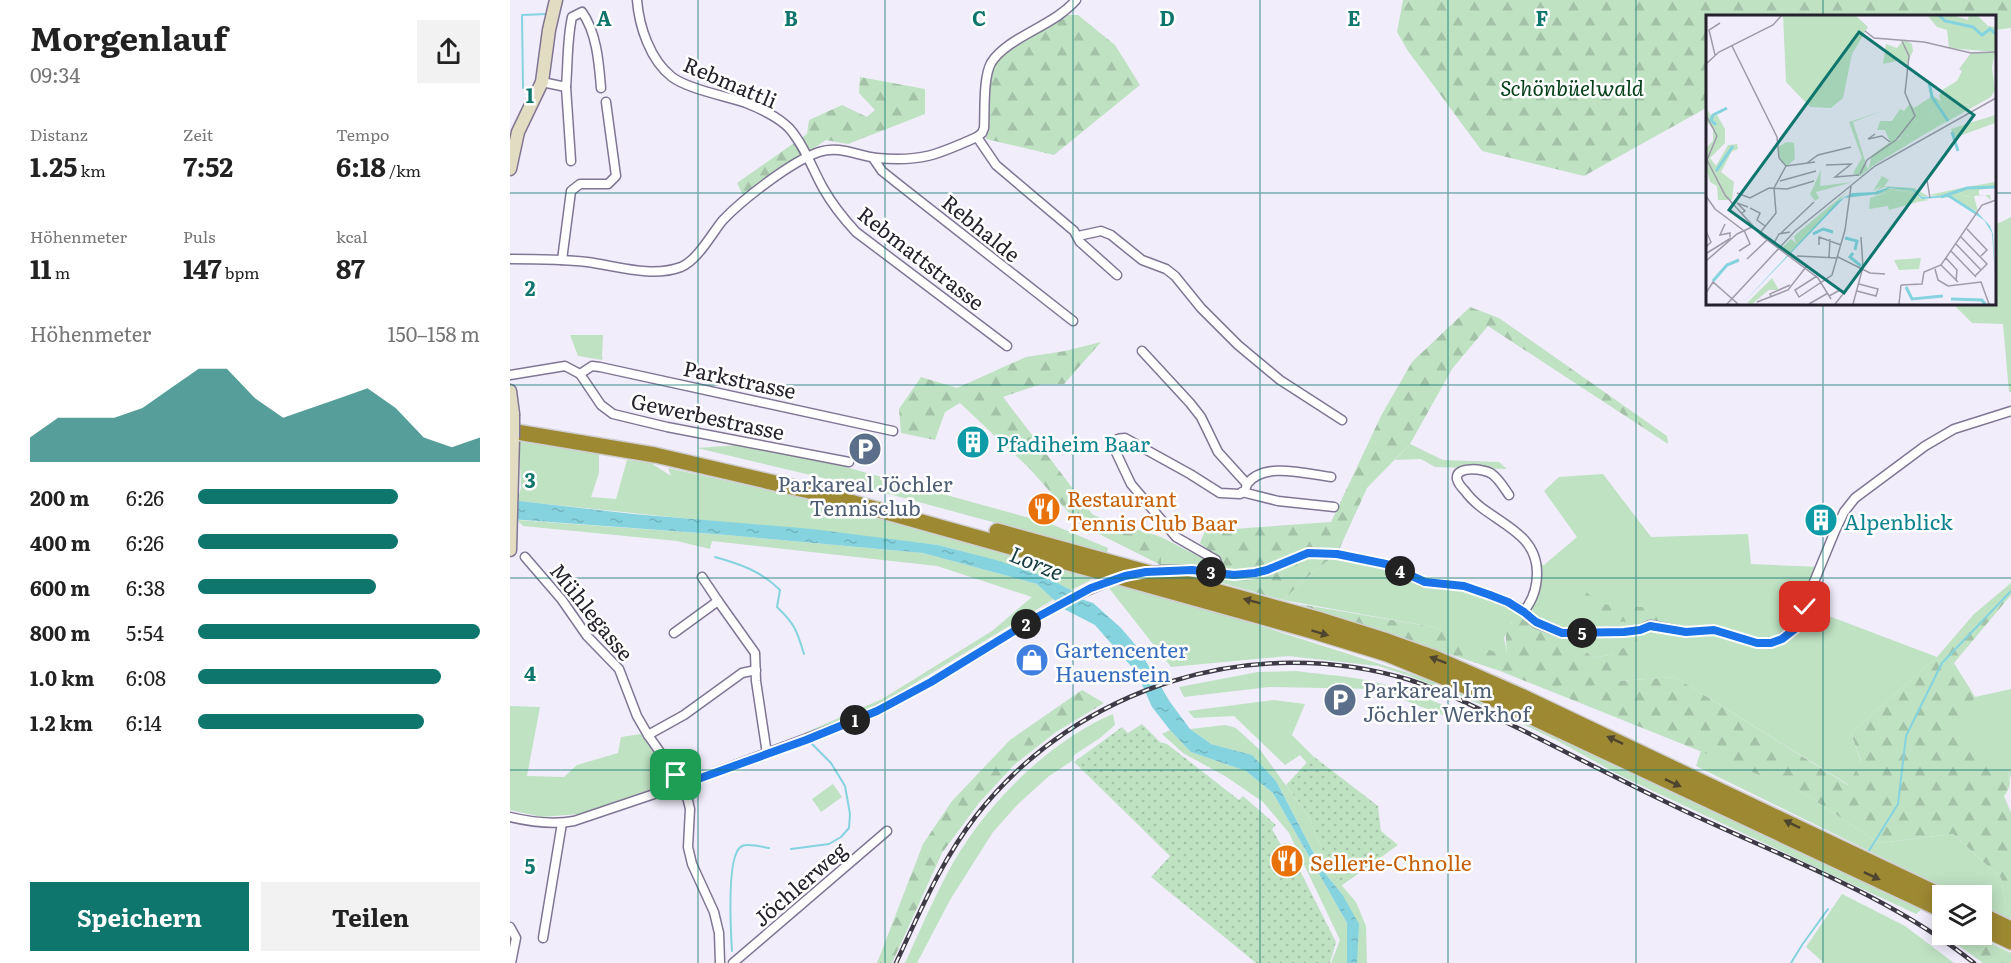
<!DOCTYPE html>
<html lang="de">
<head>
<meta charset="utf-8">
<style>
  :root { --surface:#fff; --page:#f2f2f2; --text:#222; --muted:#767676; --accent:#0f766e }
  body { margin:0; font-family:Literata,serif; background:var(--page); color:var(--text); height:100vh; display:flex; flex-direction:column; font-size:22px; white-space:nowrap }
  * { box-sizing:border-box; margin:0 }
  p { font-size:20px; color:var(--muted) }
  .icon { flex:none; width:33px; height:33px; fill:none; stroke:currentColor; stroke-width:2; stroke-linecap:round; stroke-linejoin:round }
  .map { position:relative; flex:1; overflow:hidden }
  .side { display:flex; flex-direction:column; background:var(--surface); width:510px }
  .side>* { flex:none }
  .buttons { position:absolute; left:1422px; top:885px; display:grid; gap:12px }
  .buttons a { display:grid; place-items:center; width:60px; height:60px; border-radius:0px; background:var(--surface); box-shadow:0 3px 15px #0003; font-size:30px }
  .pin { position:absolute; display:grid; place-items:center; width:51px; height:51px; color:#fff; margin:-26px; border-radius:12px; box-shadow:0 3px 9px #0006 }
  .km { position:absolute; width:30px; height:30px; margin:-15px; border-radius:50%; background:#222; color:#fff; font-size:16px; line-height:30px; text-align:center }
  .round { display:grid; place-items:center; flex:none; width:63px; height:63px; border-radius:0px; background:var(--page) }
  .head { display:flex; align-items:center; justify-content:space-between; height:102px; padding:0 30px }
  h1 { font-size:33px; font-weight:700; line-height:45px }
  .figures { display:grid; grid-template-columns:repeat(3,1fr); gap:9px; height:102px; padding:6px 30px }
  .figures div { display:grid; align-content:center }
  .figures b { font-size:26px; font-weight:700 }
  .figures small { font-size:16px; font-weight:400 }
  .figures p { font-size:16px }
  .chart { height:168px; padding:12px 30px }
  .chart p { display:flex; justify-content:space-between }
  .chart svg { width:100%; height:108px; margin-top:6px; fill:var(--accent); opacity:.7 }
  .button { display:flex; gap:12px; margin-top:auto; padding:12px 30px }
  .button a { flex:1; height:69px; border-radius:0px; background:var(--accent); color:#fff; font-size:24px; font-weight:700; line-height:69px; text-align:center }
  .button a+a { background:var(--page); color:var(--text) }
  ul { padding:0 30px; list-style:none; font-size:20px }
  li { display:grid; grid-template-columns:96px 72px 1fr; align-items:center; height:45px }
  li i { height:15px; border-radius:8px; background:var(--accent) }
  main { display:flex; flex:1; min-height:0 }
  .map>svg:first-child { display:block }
</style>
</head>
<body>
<main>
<section class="side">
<div class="head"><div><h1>Morgenlauf</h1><p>09:34</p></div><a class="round"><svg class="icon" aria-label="share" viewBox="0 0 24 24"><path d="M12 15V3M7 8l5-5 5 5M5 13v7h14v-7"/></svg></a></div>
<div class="figures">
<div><p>Distanz</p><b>1.25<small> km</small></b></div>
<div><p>Zeit</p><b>7:52</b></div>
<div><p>Tempo</p><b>6:18<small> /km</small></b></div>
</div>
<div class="figures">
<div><p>Höhenmeter</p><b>11<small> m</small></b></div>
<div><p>Puls</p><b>147<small> bpm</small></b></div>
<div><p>kcal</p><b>87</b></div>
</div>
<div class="chart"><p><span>Höhenmeter</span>150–158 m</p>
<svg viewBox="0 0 160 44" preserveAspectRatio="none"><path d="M0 44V34L10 26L20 26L30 26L40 22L50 14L60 6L70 6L80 18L90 26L100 22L110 18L120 14L130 22L140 34L150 38L160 34V44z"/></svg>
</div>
<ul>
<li><b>200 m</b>6:26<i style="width:71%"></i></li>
<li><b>400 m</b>6:26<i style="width:71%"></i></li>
<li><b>600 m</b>6:38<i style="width:63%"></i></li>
<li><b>800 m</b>5:54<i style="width:100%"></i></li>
<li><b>1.0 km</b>6:08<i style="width:86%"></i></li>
<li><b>1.2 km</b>6:14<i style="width:80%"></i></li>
</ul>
<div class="button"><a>Speichern</a><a>Teilen</a></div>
</section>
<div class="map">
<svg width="1501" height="963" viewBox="0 0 1501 963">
  <defs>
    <pattern id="forest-firs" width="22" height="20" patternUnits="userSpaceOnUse" patternTransform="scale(1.5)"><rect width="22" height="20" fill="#bfe2c3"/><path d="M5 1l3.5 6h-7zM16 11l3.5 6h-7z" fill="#a4c2a8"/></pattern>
    <pattern id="garden-dots" width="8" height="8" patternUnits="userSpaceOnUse" patternTransform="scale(1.5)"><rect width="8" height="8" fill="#bfe2c3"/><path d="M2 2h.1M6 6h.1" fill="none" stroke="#a4c2a8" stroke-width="1.8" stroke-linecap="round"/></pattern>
    <pattern id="water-ripples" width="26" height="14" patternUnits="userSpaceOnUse" patternTransform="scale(1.5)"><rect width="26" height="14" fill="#84d3de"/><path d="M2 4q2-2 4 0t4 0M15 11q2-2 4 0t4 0" fill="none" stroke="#72b5bf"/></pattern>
  </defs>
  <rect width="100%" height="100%" fill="#f1edfb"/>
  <g fill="#bfe2c3">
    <polygon points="1501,217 1501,392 1499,392 1493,324 1462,323 1442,303 1484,303 1485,225"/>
    <polygon points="60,335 93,335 92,357 93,358 92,360 68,356"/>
    <path d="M9 440 89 454V473L81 497 106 499 117 460 141 463 161 476 158 468 302 500 578 575 581 580 561 590C518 569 474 557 428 545L7 501 11 488Z"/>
    <polygon points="900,444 933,460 989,462 997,469 925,467 911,459 885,460"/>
    <polygon points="229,445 332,466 541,524 598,548 597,553 368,491 187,448"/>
    <polygon points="1093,474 1141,537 1238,534 1241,564 1311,567 1295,607 1427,657 1341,733 1351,762 1339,785 1165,677 1108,681 1104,654 1084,658 1052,633 1001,622 994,638 998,658 923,627 773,600 804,571 827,554 876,564 900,576 944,584 1014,611 1020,605 1026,561 1035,566 1034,565 1067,537 1034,491 1049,477"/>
    <polygon points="7,520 217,535 413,553 527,584 544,599 374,702 319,726 292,734 372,699 482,631 522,597 427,566 202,541 200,549 167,541 13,526"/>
    <polygon points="651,537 696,560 696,566 651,565"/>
    <polygon points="615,583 920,680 966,700 1412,909 1406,914 1113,777 1046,740 977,707 897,675 868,666 778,656 661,667 599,588"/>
    <path d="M786 671C807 674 829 675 850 679 887 685 921 700 955 714L951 722 865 689 759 687 674 697 669 687 748 672Z"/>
    <polygon points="1501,689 1501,779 1498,771 1445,729 1465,697"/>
    <polygon points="764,700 795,704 782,735 803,756 797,763 790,755 775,765 724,716 684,718 678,711"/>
    <polygon points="0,706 30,707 17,776 54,777 67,765 108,753 111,737 131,734 158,774 157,784 69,814 32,817 0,810"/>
    <path d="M603 714 605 725 590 738 564 755 562 761 539 776 508 804 483 832 440 900 407 963H395C409 933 422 902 438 872 472 808 537 742 603 714Z"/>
    <polygon points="715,725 726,728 751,751 799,817 822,874 846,902 856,926 857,963 846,963 832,894 813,871 766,781 741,755 701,744 680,729"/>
    <polygon points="660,730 681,752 736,771 763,793 837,923 837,963 821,963 830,940 779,833 764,815 753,802 715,776 673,753 652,734"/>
    <polygon points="1191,751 1292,792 1369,843 1443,834 1491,878 1496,906 1501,908 1501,921 1472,907 1472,896 1449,895 1186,766"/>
    <polygon points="323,784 332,797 311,812 302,799"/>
    <polygon points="1332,894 1395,926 1444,963 1314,963 1296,947"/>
  </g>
  <g fill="url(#forest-firs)">
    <polygon points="893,0 1501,0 1501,28 1485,30 1484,16 1198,16 1198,107 1074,176 972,151 898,51 887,32"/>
    <polygon points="552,15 568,15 605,45 630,85 544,155 476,139 480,62"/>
    <polygon points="350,77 415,89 415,114 338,144 316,140 233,195 227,183 297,134 299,120 332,105 357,117 365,110 349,93"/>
    <polygon points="960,307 989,318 1157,436 1158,444 978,326 942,369 900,444 857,488 827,554 804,571 773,600 709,582 712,562 690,543 695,531 821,522 872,414 902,362"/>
    <polygon points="591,342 554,384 531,384 493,397 583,515 651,537 651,565 569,524 519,468 450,403 435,412 425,440 391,433 389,409 411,377 447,388 516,357 555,351"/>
    <path d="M1501 583V595L1444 663 1465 697 1446 729 1498 771C1501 782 1501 787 1494 796L1501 813V908L1496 906 1491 878 1443 834 1369 843 1292 792 990 671 789 604 923 627 997 657C996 632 991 629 1014 611L1052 633 1084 658 1104 654 1127 639 1132 655 1108 681 1165 677 1338 785 1351 761 1341 733 1427 657 1464 614Z"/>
    <polygon points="1076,592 1092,604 1156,609 1161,625 1090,620 1064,603"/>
    <polygon points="572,690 594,703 546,732 504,765 469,803 432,853 382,963 367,963 413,844 442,801 500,740"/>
    <polygon points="1434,935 1464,935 1501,953 1501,963 1473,963"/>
  </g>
  <g fill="url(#garden-dots)">
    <polygon points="632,724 650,742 657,744 729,800 733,796 766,825 762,829 771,845 776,843 826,942 820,963 746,963 641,877 660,856 564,762 612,727 618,733"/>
    <polygon points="803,756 868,806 871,831 888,845 831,886 822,874 799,817 776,785"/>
  </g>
  <polygon fill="url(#water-ripples)" points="0,500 123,514 302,529 428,545 486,560 533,576 561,590 571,599 583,603 611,628 628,648 660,702 680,729 701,744 742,755 766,781 813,871 832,894 849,924 847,963 837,963 837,923 763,793 736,771 681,752 660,730 642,707 627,673 585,625 554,609 527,584 413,553 217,535 0,519"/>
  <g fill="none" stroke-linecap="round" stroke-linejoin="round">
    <g stroke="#84d3de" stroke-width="2">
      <polyline points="13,88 12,15 37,14"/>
      <path d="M205 557C230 564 251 571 270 590L267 607C285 624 287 631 294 654"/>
      <polyline points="281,849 319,844 331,837 339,828 340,814 335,786 321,763 302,744"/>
      <polyline points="1357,854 1388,804 1396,736 1432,663 1501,591"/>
      <path d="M222 951C221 934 216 853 232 846 238 843 252 847 259 848"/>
      <polyline points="1281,963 1292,945 1318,909"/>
    </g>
    <g stroke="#807694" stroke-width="11">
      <g id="street">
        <path d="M127 0C129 26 140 60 162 77 178 89 216 96 236 103 251 109 267 116 279 128 294 145 302 168 313 188 322 204 333 218 346 232L497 346"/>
        <path d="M32 82 56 87C58 63 57 40 62 17L72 12C87 33 89 64 91 88"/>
        <polyline points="56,87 61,161"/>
        <polyline points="467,137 486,165 564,231 570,242 607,275"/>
        <polyline points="363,158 372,171 387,183 563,321"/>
        <polyline points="568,236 591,231 601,235 632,260 656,269 665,276 691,308 728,345 770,380 832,420"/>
        <path d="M0 259C26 259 52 259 77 262 107 266 142 278 171 267 188 260 202 233 213 220 233 199 282 161 309 152 330 145 347 156 367 158 411 162 427 155 467 137L472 133 474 128C475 110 473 78 481 63 497 37 544 26 566 0"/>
        <polyline points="52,260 61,191 70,184 98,184 106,176 96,102"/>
        <path d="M632 351 680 403 691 417 708 452 737 484 735 491 730 494 710 493 680 474 615 438C608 438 605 439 603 446L621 484 666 537 706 560 708 565V573"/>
        <polyline points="70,374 82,366 90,367 383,431"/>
        <polyline points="0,375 55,366 70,374 91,405 103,414 157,427 339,462"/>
        <path d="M737 484C754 461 796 474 821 477"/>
        <polyline points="732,492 768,501 824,507"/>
        <path d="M999 495C994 488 989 479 982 474 975 469 945 465 947 479 948 483 952 488 955 491 977 522 1027 528 1027 573 1027 588 1023 600 1014 611"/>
        <polyline points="15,557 52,600 77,636 109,669 127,716 138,735 166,775 170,785"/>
        <polyline points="651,570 682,570 724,575 745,573 757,570 798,553 827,554 876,564 914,582 954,586 980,595 998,602 1014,611 1026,623 1052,633 1114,632 1130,630 1140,625 1176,632 1204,630 1247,643 1261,643 1271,639 1285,628 1325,531 1334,512 1345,498 1415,446 1444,429 1501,411"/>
        <polyline points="192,577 208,601"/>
        <polyline points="164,633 208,601 245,653 246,681 257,754"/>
        <polyline points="138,735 174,715 232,673 246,670"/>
        <polyline points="174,784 180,809 178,847 182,864 204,912 209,933 210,963"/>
        <path d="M0 817C21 822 43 825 64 821L174 784 354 717 421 682 522 620"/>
        <polyline points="0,927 6,938 1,963"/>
        <polyline points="33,938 52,823"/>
        <polyline points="223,963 377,831"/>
      </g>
    </g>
    <g stroke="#807694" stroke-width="15">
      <g id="secondary">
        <polyline points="0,169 8,132 32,82 39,30 46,0"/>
        <polyline points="0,391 3,414"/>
        <polyline points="0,550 3,438"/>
      </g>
    </g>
    <g stroke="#cfced1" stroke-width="18">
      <g id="highway">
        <polyline points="0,431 145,455 308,493 802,631 877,654 960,688 1432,910"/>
        <polyline points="487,531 807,619 877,641 925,658 1009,695 1432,896"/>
        <polyline points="1472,915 1501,929"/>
        <polyline points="1472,928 1501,942"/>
      </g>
    </g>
    <use href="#street" stroke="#fff" stroke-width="8"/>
    <use href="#secondary" stroke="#e2dcc2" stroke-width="12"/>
    <use href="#highway" stroke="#9e8933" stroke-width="15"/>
    <g stroke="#3e3a46" stroke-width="4.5">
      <path id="rail" d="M386 963C410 912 431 861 466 816 567 686 743 632 900 680 939 693 975 712 1012 730 1060 754 1108 779 1156 802 1260 853 1373 890 1464 963"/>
    </g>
    <use href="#rail" stroke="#fff" stroke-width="2" stroke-dasharray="7" stroke-linecap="butt"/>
    <g stroke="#807694" stroke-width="11" stroke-linecap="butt">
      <path id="street-bridge" d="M522 620C564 596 602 575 651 570"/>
    </g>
    <g stroke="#807694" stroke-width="15" stroke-linecap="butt">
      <polyline id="secondary-bridge" points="3,414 3,438"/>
    </g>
    <use href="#street-bridge" stroke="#fff" stroke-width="8"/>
    <use href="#secondary-bridge" stroke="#e2dcc2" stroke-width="12"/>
  </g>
  <defs><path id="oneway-solid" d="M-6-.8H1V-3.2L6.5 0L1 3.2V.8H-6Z" transform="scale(1.5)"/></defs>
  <g fill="#4f452f">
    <use href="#oneway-solid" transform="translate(742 601) rotate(-165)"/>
    <use href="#oneway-solid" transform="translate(810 633) rotate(17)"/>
    <use href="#oneway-solid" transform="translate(928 660) rotate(-159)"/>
    <use href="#oneway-solid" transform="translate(1105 740) rotate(-155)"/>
    <use href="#oneway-solid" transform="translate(1163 783) rotate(25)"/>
    <use href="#oneway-solid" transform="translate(1282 824) rotate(-154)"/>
    <use href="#oneway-solid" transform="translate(1362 876) rotate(25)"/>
  </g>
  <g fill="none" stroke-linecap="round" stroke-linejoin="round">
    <g stroke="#fff" stroke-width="12">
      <polyline id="route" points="166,775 170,785 174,784 296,740 367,711 421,682 522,620 581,588 615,576 636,572 682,570 724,575 745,573 757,570 798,553 827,554 876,564 915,582 954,586 980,595 998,602 1014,612 1026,622 1052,633 1114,632 1130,630 1140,626 1176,632 1204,630 1247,643 1261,643 1272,639 1286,628 1295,607"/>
    </g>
    <use href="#route" stroke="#1a73e8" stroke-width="8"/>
  </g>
  <path fill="none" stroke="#0f766e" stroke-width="1.5" stroke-opacity="0.55" d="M188 0V963M375 0V963M563 0V963M750 0V963M938 0V963M1126 0V963M1313 0V16M0 193H1198M1484 193H1501M1313 303V963M0 385H1501M0 578H1501M0 770H1501"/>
  <defs>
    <g id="building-disc" transform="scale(1.725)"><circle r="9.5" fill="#0f9aa8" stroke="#fff"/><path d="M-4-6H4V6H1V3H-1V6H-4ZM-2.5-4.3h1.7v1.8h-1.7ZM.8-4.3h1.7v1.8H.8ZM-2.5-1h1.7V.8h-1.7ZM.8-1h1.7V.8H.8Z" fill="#fff"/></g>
    <g id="parking-disc" transform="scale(1.725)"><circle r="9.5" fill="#5c6f8a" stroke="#fff"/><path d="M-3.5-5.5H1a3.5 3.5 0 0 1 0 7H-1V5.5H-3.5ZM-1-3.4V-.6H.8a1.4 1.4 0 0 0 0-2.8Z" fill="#fff"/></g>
    <g id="restaurant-disc" transform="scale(1.725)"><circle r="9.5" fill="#e8710a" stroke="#fff"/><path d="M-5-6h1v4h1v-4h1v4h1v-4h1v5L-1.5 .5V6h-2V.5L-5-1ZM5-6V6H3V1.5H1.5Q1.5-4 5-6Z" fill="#fff"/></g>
    <g id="shop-disc" transform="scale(1.725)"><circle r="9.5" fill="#3f7fe0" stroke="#fff"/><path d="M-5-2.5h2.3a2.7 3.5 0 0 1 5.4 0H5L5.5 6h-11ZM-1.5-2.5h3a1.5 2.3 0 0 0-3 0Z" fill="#fff"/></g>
  </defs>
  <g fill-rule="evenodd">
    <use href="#building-disc" x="463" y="442"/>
    <use href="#parking-disc" x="355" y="449"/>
    <use href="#restaurant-disc" x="534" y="509"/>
    <use href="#building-disc" x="1311" y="520"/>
    <use href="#shop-disc" x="522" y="660"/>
    <use href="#parking-disc" x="830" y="700"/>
    <use href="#restaurant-disc" x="777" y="861"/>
  </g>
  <g text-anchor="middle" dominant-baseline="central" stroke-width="5" stroke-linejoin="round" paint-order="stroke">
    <g font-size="21" fill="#25212d" stroke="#fff">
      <text transform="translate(221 81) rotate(23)">Rebmattli</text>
      <text transform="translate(472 227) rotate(39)">Rebhalde</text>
      <text transform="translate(412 257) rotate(38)">Rebmattstrasse</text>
      <text transform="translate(230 378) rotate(12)">Parkstrasse</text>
      <text transform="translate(198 415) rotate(12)">Gewerbestrasse</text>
      <text transform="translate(83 611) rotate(51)">Mühlegasse</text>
      <text transform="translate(289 883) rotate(-41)">Jöchlerweg</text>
    </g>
    <g font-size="21" font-style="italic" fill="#064019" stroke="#fff">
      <text x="1062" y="86">Schönbüelwald</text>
    </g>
    <g font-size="21" fill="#0d838f" stroke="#fff" text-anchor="start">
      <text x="486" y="442">Pfadiheim Baar</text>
      <text x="1334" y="520">Alpenblick</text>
    </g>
    <g font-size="21" fill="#4e5e75" stroke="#fff">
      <text x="355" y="482">Parkareal Jöchler<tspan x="355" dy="24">Tennisclub</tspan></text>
      <text x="853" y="688" text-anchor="start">Parkareal Im<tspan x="853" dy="24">Jöchler Werkhof</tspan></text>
    </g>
    <g font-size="21" fill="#c56008" stroke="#fff" text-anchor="start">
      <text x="557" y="497">Restaurant<tspan x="557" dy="24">Tennis Club Baar</tspan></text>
      <text x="800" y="861">Sellerie-Chnolle</text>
    </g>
    <g font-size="21" fill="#366cbe" stroke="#fff" text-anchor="start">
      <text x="545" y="648">Gartencenter<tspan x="545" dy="24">Hauenstein</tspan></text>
    </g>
    <g font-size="22" font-style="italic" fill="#153b40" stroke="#fff">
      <text transform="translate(527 562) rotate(22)">Lorze</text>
    </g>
  </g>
  <g transform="translate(1196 15)">
    <rect width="290" height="290" fill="#f1edfb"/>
    <path d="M198 24 206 29 207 36 200 51 191 46 177 49 180 29 191 33ZM289 37 286 52 289 75 285 82 217 120 242 105 247 96 264 90 235 86 233 81 236 75 251 66 256 56 253 54 265 38ZM225 82 227 99 233 104 190 125 188 133 162 155 166 140 184 127 179 115H171L174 106H186L194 94 198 96 204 88 208 93ZM289 100V108L248 123 245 114ZM176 161 183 165 178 171 208 173 222 181 216 182 207 174 199 175H206L214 183 223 185 212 187 207 178 190 175 167 181 179 174 193 173 178 172 169 177 176 170 167 176ZM289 167V172L273 175V180H284L285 185 279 180 268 181 272 197 256 189V182L265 181 256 180 255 176 261 173H255ZM142 176 84 238 77 232 85 224 90 228 88 221ZM215 243 213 254 193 255 188 245ZM66 263 73 275H63L46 289 41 288Z" fill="#bfe2c3"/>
    <path d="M77 0H149L162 12 146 39 137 83 125 93 104 92 80 67ZM221 0H246L262 5 263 0H271L282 11 289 12V37L243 33 241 15 231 12ZM222 66 227 81 235 86 245 84 267 92 247 96 242 105 163 153 187 134 184 130 195 123 197 116 201 121 205 115 232 104 227 99ZM0 93 5 101 10 98 19 114V128L4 143 10 151 22 130 31 129 32 134 26 136 15 157 28 167 26 185H12L11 171 4 167 0 153V133L7 126V114L0 106ZM176 96 147 107 162 155 154 161 147 158 156 143 143 107ZM81 127 88 128 89 144 81 151 72 141 73 131ZM115 155 114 171 147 167 110 177 113 183 109 186 104 179ZM255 173 265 174 255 176 256 180 268 181 256 182V189L272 198 255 190 249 183 223 180Z" fill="#bfe2c3"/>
    <path d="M188 175 207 178 212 187 183 195 182 191 163 194 164 183Z" fill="#bfe2c3"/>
    <path d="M183 172 207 174 216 182 244 180 272 198 284 211 287 219 289 260 286 218 278 205 242 182 216 184 206 175 184 173 172 179 138 183 36 289 132 186 146 178 169 177Z" fill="#84d3de"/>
    <path fill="none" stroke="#84d3de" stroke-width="3" d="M233 0 239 6 267 12 276 20 284 14 290 19M223 67 226 82 242 106M10 110 5 105 7 100 21 93M246 117 252 136M10 156 27 131M235 182 261 173 290 172M107 219 117 214 127 217M139 223 151 226 149 235M147 238 144 242 155 251M7 266 21 250 33 245M200 272 206 284 237 281M245 284 276 285 279 289"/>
    <path fill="none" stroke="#9f9ba9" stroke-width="1.5" d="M159 16 168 23 218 27 265 38 290 37M26 31 71 122 73 143 80 151M9 40 3 15 14 8M0 49 13 37 67 10 76 0M0 100 11 121 1 145 19 180 56 221 112 263 125 284M169 119 162 124 176 121 184 127M101 148 112 140 145 132M120 150 145 149 129 162 153 160M80 151 109 147M154 159 161 145 190 125 209 101 199 78 203 41 196 26M221 165 224 183M74 166 110 156M31 178 44 183 63 173 81 174 108 166M0 181 9 194 37 215M44 193 54 198 51 205 59 211M36 198 39 196 31 188 42 192M19 209 14 220 24 218V222M261 214 281 235 275 241M0 216 5 227 0 232M53 219 70 198 68 173 80 151M74 219 108 187M255 222 281 249 269 261M68 228 73 219 84 217M250 229 275 255M113 230V222L135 230M33 236 44 229 38 215M245 236 270 262M1 238 25 223M91 241 132 243M123 242 124 224M132 242 164 258 179 259M240 243 251 255 250 266M41 244 61 225M0 246 31 219 46 212M235 250 252 267M229 254 232 265 242 271 275 267 283 289M111 261 89 275 93 282 126 260 139 215 145 171M195 270 216 269 218 257 235 250 276 190 290 185M151 276 170 281 172 274 153 269M0 278 7 267 32 289M123 281 134 275 138 278 129 289M65 282 64 279 84 270M51 287 82 275 100 252M21 289 89 216 169 151 290 83M103 289 122 278M147 289 157 252 155 222M193 289 195 270"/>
    <path fill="#0f766e" fill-opacity="0.15" stroke="#0f766e" stroke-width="3" d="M153 17 268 100 138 278 23 195Z"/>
    <rect width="290" height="290" fill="none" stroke="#25212d" stroke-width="3"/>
  </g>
  <g font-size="20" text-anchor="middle" font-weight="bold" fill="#0f766e" stroke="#fff" stroke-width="5" stroke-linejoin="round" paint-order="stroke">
    <text x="94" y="26">A</text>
    <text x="281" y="26">B</text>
    <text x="469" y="26">C</text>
    <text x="657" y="26">D</text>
    <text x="844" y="26">E</text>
    <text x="1032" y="26">F</text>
    <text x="20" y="103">1</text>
    <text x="20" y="296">2</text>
    <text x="20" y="488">3</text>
    <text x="20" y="681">4</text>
    <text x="20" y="874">5</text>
  </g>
</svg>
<div class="buttons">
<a><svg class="icon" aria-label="layers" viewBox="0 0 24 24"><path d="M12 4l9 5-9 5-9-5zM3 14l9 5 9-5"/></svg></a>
</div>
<div class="pin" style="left:166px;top:775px;background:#1e9e55"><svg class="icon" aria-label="arrive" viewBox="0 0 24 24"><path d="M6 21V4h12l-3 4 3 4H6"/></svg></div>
<div class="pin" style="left:1295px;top:607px;background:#d93025"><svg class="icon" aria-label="check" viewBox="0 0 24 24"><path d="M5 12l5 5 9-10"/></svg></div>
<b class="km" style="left:345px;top:720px">1</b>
<b class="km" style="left:516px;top:624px">2</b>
<b class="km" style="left:701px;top:572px">3</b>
<b class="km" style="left:890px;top:571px">4</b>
<b class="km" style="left:1072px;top:633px">5</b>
</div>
</main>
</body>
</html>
